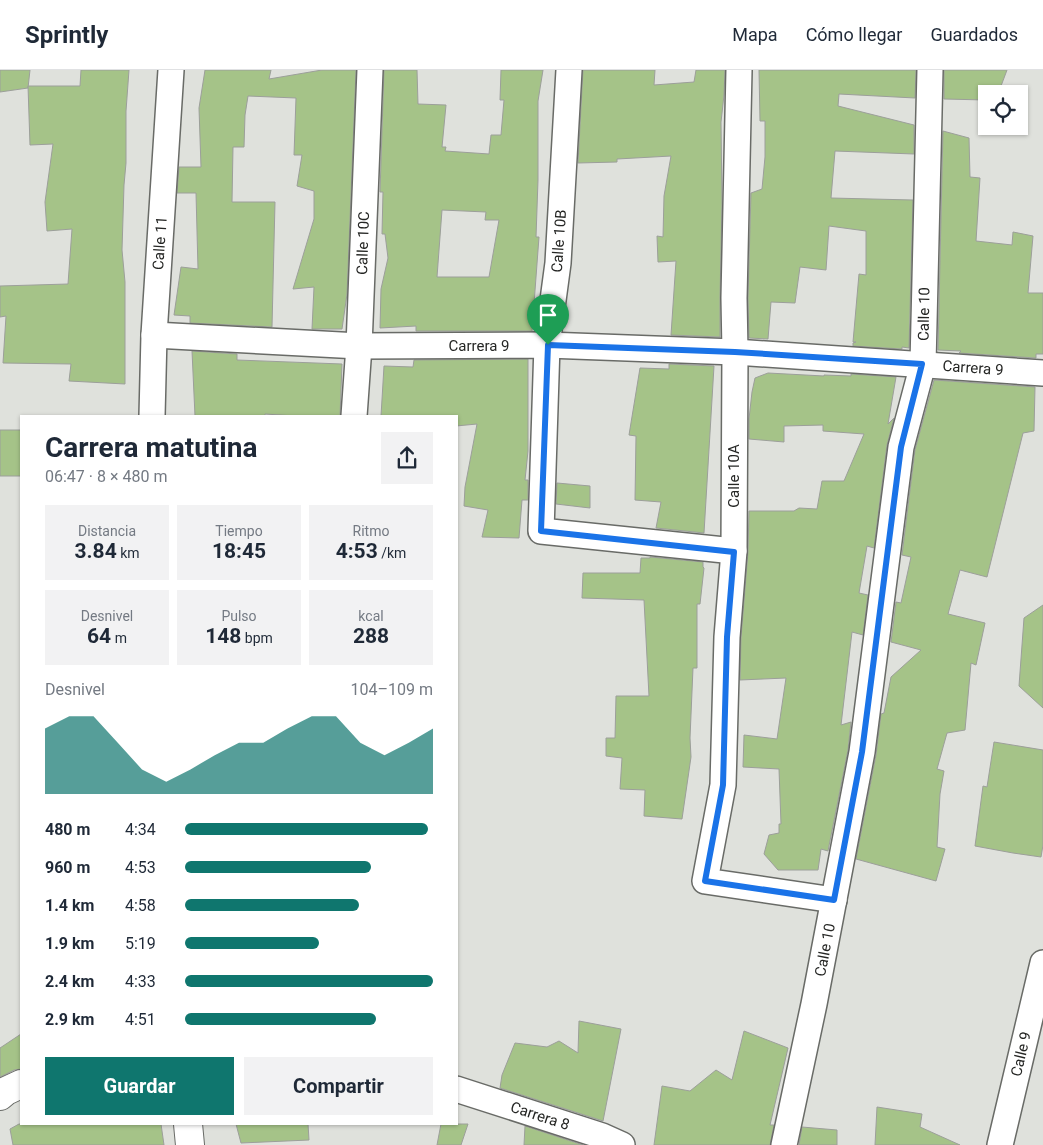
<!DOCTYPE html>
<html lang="es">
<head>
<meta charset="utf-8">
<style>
  :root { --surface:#fff; --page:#f2f2f3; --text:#1f2937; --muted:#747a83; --line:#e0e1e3; --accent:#0f766e }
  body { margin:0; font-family:Roboto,sans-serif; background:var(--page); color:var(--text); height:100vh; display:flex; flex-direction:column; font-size:19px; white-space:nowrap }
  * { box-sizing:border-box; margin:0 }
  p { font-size:16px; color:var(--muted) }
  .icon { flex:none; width:28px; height:28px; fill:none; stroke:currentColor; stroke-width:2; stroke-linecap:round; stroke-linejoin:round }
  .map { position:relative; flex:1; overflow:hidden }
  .panel { position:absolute; left:20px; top:345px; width:438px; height:710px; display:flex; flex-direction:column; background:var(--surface); border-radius:0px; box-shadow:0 1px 4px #0004 }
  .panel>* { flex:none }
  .controls { position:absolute; left:978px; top:15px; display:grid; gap:10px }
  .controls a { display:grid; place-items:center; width:50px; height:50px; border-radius:0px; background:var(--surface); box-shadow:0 1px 4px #0004; font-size:25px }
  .pin { position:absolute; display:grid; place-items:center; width:42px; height:42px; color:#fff; margin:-51px -21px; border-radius:50% 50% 50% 0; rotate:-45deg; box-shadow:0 0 5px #0007 }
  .pin .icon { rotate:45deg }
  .round { display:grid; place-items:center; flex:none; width:52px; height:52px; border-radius:0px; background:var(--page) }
  .head { display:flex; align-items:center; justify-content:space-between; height:85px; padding:0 25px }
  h1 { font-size:28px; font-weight:700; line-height:38px }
  .figures { display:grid; grid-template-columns:repeat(3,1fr); gap:8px; height:85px; padding:5px 25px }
  .figures div { display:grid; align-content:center; border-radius:0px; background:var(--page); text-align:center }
  .figures b { font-size:21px; font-weight:700 }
  .figures small { font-size:14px; font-weight:400 }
  .figures p { font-size:14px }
  .chart { height:140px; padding:10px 25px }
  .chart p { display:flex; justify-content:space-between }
  .chart svg { width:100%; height:90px; margin-top:5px; fill:var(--accent); opacity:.7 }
  .action { display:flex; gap:10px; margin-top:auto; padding:10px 25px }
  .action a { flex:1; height:58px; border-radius:0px; background:var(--accent); color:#fff; font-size:20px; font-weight:700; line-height:58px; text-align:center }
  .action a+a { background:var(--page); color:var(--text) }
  ul { padding:0 25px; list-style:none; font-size:16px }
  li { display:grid; grid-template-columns:80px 60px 1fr; align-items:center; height:38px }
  li i { height:12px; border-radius:6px; background:var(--accent) }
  header { display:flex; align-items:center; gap:30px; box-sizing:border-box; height:70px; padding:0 25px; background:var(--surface); border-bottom:1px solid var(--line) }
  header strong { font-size:24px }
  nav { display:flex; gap:28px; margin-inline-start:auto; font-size:18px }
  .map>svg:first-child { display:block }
</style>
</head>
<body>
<header>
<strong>Sprintly</strong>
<nav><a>Mapa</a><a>Cómo llegar</a><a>Guardados</a></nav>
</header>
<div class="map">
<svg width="1043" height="1075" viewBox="0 0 1043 1075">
  <rect width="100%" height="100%" fill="#dfe1dc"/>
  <g fill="#a5c388" stroke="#9c9f9a" fill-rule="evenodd">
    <polygon points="0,0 30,0 28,18 0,22"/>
    <polygon points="81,0 129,0 126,41 126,93 124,115 122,180 125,212 125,314 69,311 71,294 3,293 6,246 0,247 0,216 68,214 72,159 47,161 45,132 53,74 30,75 28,16 80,16"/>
    <polygon points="205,0 271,0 269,9 322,0 356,0 347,224 342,259 312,259 314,217 293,219 314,149 314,121 297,116 302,85 294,85 296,28 248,26 245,45 244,77 233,77 232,132 275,132 272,257 190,253 190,246 174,245 181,197 198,199 196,123 177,123 179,97 201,97 199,38"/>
    <path d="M384 0H417L418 34 446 35 442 77H446L445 81 489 84 491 65H501L504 30H500L501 0H543L538 31V110L536 167H539L532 261H416V256L380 258 381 219 388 188 385 164H382L383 122H380ZM442 140 486 142 485 150H499L489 207H437Z"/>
    <polygon points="583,0 655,0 654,15 694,12 696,0 725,0 724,25 721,52 722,133 720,228 720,267 671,265 676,191 658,192 657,166 663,167 664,126 671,86 617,89 617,92 578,93"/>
    <polygon points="759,0 916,0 915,28 839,24 838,36 914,55 914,84 835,81 831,128 913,130 909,278 902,277 902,279 853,276 853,273 856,272 853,272 859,204 866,205 866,161 829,156 826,200 800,197 795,233 771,232 768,269 749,268 748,228 751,123 762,119 765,87 765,51 760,51"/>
    <polygon points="944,0 1007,0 998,24 986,24 986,30 944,29"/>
    <polygon points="943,61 969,68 970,107 980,108 976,171 1012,175 1013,162 1033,166 1028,223 1043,223 1043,284 1036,284 1036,288 959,283 961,281 938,280"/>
    <polygon points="192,281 237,284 237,290 342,294 340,346 295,346 265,344 265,346 195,346"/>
    <polygon points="528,289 528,381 525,410 528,410 528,430 522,430 519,468 482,467 488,440 464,436 465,417 477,354 456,356 456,346 381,346 384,296 413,297 414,290"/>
    <polygon points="669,294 714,296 704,463 656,458 661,432 635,430 636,366 629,365 640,298 669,299"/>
    <polygon points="768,303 824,306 824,305 851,306 851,304 896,307 888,354 894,348 887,375 874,478 867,476 859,523 868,525 863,565 852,562 841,655 851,652 848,680 828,781 821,779 818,800 778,800 764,784 769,765 779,763 779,754 781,754 779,699 743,697 744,665 777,669 786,608 740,610 741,568 748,482 749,441 794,441 799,438 817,439 822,411 844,411 864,364 823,361 823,355 784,356 784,372 749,369 749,349 752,322 755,308"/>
    <polygon points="934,310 1035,317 1034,361 1023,363 987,507 960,500 948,544 985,553 976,595 971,593 965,660 947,663 937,699 944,701 940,724 937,777 945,779 936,811 856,789 876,685 881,644 884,643 891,607 921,580 891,572 896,532 901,533 911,487 902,485 915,380"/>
    <rect x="0" y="360" width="21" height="46"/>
    <polygon points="557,413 590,416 590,438 556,434"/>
    <polygon points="650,487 703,492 703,497 704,498 700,534 697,534 697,598 693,598 690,668 691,687 682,749 644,746 645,720 620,719 622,688 606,686 606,668 615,668 616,626 649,626 644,530 582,528 583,503 640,503 641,488 650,488"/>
    <polygon points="1043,535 1043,638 1019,616 1024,548"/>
    <polygon points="994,672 1043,680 1043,775 1041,787 1013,783 975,776 983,716 987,717"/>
    <polygon points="579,951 621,959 603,1051 500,1018 502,1005 515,973 547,977 559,971 578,983"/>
    <polygon points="744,961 788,978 770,1055 774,1055 770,1075 654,1075 662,1016 690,1021 716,1000 732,1010"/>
    <polygon points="21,964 21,999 14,1000 0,1007 0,978"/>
    <polygon points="877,1037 922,1044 920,1057 960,1075 875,1075"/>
    <polygon points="19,1054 161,1054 164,1075 13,1075 10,1059"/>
    <polygon points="236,1054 308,1054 309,1070 241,1073"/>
    <polygon points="441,1054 468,1054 461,1075 437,1075"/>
    <polygon points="525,1056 583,1075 524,1075"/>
    <polygon points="802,1057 837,1060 837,1075 799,1075"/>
  </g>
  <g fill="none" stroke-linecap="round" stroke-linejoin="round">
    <g stroke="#696b67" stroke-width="28">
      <g id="street">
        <polyline points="569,0 558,193 547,275 541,461 734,481"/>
        <polyline points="739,0 734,228 735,282 734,481 727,567 723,715 705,811 834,830"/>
        <polyline points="154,265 359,276 547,275 735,282 1043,303"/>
        <polyline points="152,346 154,265 171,0"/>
        <polyline points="354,346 359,276 370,0"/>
        <polyline points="456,1019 602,1066 622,1075"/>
        <polyline points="784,1075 814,934 862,682 901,377 923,294 930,0"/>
        <polyline points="1000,1075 1043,893"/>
      </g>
    </g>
    <g stroke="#696b67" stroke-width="30">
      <g id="secondary">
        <polyline points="0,1026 6,1021 21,1014"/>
        <polyline points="188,1054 190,1075"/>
      </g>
    </g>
    <use href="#street" stroke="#fff" stroke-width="25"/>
    <use href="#secondary" stroke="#fff" stroke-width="28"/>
  </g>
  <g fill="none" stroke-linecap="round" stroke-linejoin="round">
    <g stroke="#fff" stroke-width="10">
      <polygon id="route" points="548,275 735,282 922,294 901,377 862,682 834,830 705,811 723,715 727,567 734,482 541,461"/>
    </g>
    <use href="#route" stroke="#1a73e8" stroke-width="6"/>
  </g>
  <g text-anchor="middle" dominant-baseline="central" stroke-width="4" stroke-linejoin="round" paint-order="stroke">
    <g font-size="15" fill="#252624" stroke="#fff">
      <text transform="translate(559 171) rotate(-86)">Calle 10B</text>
      <text transform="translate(160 173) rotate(-86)">Calle 11</text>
      <text transform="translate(363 173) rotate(-88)">Calle 10C</text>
      <text transform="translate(924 244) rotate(-89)">Calle 10</text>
      <text x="479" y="276">Carrera 9</text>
      <text transform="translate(973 298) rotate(4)">Carrera 9</text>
      <text transform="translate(734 406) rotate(-90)">Calle 10A</text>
      <text transform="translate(825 880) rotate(-79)">Calle 10</text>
      <text transform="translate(1021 984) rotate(-77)">Calle 9</text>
      <text transform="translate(540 1046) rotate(18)">Carrera 8</text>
    </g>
  </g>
</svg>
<div class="controls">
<a><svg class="icon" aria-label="locate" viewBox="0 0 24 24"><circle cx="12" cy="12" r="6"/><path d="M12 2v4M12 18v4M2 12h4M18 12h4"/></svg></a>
</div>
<div class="pin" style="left:548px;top:275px;background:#1e9e55"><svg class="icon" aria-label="arrive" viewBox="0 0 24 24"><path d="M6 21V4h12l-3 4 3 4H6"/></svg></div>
<section class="panel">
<div class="head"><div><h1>Carrera matutina</h1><p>06:47 · 8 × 480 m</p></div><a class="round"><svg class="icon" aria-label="share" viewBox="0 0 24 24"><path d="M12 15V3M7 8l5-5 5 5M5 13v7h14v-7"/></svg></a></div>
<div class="figures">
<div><p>Distancia</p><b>3.84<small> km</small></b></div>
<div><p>Tiempo</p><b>18:45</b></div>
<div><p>Ritmo</p><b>4:53<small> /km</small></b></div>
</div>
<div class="figures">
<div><p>Desnivel</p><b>64<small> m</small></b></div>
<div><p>Pulso</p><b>148<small> bpm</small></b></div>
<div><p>kcal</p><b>288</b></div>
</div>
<div class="chart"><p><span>Desnivel</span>104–109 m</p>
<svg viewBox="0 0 160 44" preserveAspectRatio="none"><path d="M0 44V12L10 6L20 6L30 19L40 32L50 38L60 32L70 25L80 19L90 19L100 12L110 6L120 6L130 19L140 25L150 19L160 12V44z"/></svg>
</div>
<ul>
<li><b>480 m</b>4:34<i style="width:98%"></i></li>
<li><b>960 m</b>4:53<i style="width:75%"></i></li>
<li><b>1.4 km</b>4:58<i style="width:70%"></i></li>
<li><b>1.9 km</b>5:19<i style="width:54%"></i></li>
<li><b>2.4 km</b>4:33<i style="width:100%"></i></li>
<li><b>2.9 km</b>4:51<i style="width:77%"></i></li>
</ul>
<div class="action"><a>Guardar</a><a>Compartir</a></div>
</section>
</div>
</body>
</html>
